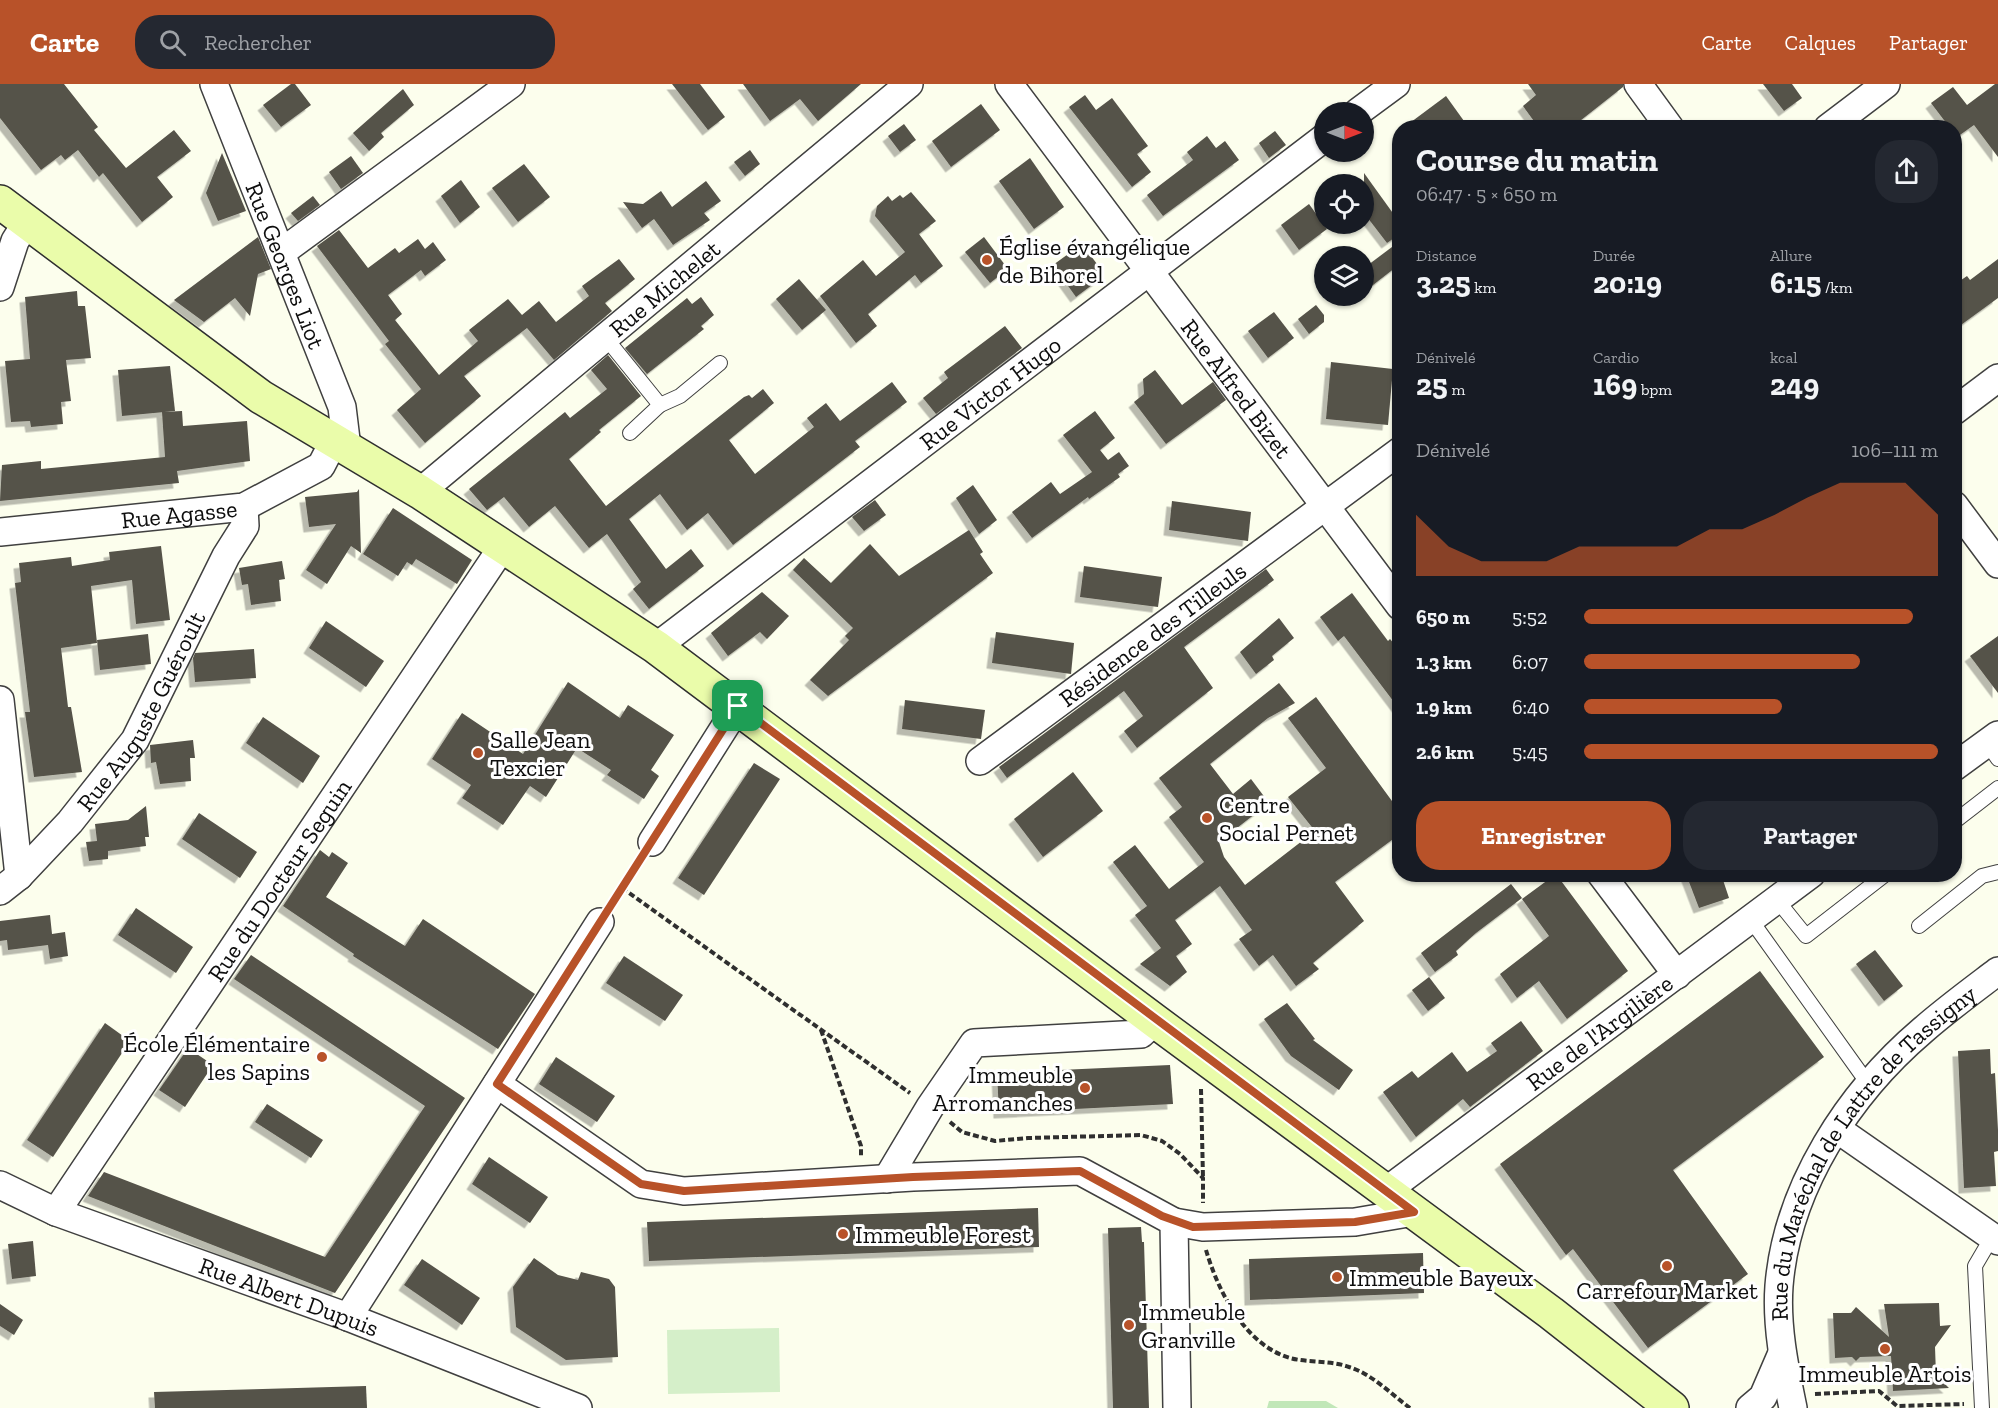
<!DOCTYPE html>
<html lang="fr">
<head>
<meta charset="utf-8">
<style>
  :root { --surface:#171b24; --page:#242831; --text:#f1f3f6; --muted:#9ea1a6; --accent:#b85229 }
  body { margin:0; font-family:"Zilla Slab",serif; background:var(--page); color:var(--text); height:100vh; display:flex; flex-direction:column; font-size:22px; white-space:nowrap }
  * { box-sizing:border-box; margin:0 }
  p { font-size:20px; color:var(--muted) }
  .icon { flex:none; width:33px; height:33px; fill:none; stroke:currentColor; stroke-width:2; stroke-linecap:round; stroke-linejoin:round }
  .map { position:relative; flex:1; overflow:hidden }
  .drawer { position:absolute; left:1392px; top:36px; width:570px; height:762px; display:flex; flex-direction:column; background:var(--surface); border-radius:24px; box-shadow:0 2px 4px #0004 }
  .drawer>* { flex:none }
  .needle { width:39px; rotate:90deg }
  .fabs { position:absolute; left:1314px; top:18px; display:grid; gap:12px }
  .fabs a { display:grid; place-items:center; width:60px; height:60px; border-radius:50%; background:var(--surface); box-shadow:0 2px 4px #0004; font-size:30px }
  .pin { position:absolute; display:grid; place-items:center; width:51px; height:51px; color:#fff; margin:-26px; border-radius:12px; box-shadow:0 3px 9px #0006 }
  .round { display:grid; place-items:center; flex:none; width:63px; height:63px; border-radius:24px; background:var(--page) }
  .headline { display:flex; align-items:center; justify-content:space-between; height:102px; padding:0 24px }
  h1 { font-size:33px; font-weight:800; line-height:45px }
  .stats { display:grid; grid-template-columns:repeat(3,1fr); gap:9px; height:102px; padding:6px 24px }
  .stats div { display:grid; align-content:center }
  .stats b { font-size:30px; font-weight:800 }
  .stats small { font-size:16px; font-weight:400 }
  .stats p { font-size:16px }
  .chart { height:168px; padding:12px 24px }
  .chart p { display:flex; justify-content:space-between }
  .chart svg { width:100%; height:108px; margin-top:6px; fill:var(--accent); opacity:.7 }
  .action { display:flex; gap:12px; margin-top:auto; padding:12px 24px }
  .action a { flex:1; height:69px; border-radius:24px; background:var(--accent); color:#fff; font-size:24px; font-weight:800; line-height:69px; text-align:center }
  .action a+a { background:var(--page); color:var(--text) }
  ul { padding:0 24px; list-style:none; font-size:20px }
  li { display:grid; grid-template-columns:96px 72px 1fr; align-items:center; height:45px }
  li i { height:15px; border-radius:8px; background:var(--accent) }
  header { display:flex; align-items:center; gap:36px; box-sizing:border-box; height:84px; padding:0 30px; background:var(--accent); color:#fff }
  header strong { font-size:28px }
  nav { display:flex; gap:33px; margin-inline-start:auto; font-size:21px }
  .search { width:420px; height:54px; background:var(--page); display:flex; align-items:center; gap:15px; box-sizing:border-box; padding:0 21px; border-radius:24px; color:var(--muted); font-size:22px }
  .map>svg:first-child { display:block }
</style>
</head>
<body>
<header>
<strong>Carte</strong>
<div class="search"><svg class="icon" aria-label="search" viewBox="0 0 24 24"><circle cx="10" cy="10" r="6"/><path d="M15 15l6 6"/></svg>Rechercher</div>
<nav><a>Carte</a><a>Calques</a><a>Partager</a></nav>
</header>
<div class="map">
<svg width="1998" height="1324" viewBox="0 0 1998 1324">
  <defs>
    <filter id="shadow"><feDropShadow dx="-5.5" dy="5.5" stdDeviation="0" flood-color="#0004"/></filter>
  </defs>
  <rect width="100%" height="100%" fill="#fcfeed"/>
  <polygon fill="#c1e7b8" points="1269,1317 1326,1317 1338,1324 1267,1324"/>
  <polygon fill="#d5efc9" points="779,1244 780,1308 668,1310 667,1246"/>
  <g fill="#555249" filter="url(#shadow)">
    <polygon points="0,0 64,0 98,43 94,46 126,84 174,46 191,67 157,93 173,113 142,138 103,89 99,93 78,66 65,76 61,71 41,86 0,34"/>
    <polygon points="291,0 295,0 311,21 281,43 263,21"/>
    <polygon points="672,0 700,0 725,33 708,46"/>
    <polygon points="743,0 861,0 818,37 800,15 770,37"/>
    <polygon points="1528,0 1623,0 1623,3 1571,44 1539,44 1523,22 1536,11"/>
    <polygon points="1763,0 1792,0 1802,14 1784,27"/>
    <polygon points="1995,0 1998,0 1998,73 1974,41 1957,53 1954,44 1950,44 1931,19 1953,3 1967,21"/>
    <polygon points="403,5 414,21 381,49 384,53 369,67 353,49"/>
    <polygon points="1085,11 1096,26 1112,14 1148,62 1137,70 1151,88 1132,103 1069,23"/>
    <polygon points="1446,12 1469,44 1403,44"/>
    <polygon points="981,20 1000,46 951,83 932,57"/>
    <polygon points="904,40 916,56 900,68 888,52"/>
    <polygon points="1275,47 1286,61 1269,74 1259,59"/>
    <polygon points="1207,52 1216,64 1225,57 1239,76 1163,132 1147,111 1193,76 1187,68"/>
    <polygon points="750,66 760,80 745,92 734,78"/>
    <polygon points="222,69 246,127 218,137 206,109"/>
    <polygon points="351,72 363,89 341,105 329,88"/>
    <polygon points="1030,74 1064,123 1034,145 999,97"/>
    <polygon points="524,80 550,113 518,138 492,104"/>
    <polygon points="1364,89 1400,139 1400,150 1387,159 1364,129"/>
    <polygon points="461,96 480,123 460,139 441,112"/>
    <polygon points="706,97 721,117 704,129 710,136 673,161 654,135 642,144 623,118 643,120 661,107 672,123"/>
    <polygon points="911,108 936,137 919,150 943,182 921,199 915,191 868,230 877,242 856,259 820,212 863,176 876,192 905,168 875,132 877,122 888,112 892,117 900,111 903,114"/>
    <polygon points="313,112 320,121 298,137 291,129"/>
    <polygon points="1309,120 1327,145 1299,166 1281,141"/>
    <polygon points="339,146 368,184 395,164 399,169 418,155 425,165 433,158 446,176 425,192 421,186 388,211 402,230 395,236 439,291 478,257 469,246 508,215 522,231 539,217 556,238 589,212 582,202 619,175 635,195 605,219 612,227 554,276 527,244 464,292 481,312 425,359 397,326 421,305 385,260 389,257 317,162"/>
    <polygon points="258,153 271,185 258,190 250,232 235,214 204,238 174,216"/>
    <polygon points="984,153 1008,185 990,199 965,168"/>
    <polygon points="1400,157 1400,180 1364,208 1364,184"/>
    <polygon points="1082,160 1100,184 1095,188 1100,195 1076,213 1053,181"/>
    <polygon points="1998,175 1998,214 1954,246 1954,201 1967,192 1970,196"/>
    <polygon points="799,195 826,226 802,246 776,215"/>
    <polygon points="77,207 78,222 85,222 91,274 66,276 71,317 61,318 63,340 31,343 30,337 11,338 5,277 30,275 25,213"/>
    <polygon points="701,213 714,231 701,242 704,245 647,290 625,264 687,214 692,220"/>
    <polygon points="1316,221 1324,231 1324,238 1309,250 1298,235"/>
    <polygon points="1274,228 1294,254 1268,274 1248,247"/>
    <polygon points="1005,242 1022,264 936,330 923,314 948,294 944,288"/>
    <polygon points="608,271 641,312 599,346 601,348 569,375 606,422 744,313 749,311 752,314 763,305 774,319 729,356 755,390 814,343 807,334 826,319 840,337 892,298 907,318 855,357 860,363 733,461 708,429 687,446 660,410 629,435 666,485 691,465 704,482 649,525 633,505 641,498 607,450 589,464 555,422 529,443 504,413 487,426 469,405 565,328 570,334 607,305 591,286"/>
    <polygon points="1331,278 1393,285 1388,341 1326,335"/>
    <polygon points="170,282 175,327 122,332 118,286"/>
    <polygon points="1155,286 1182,321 1213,298 1226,316 1166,360 1134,318 1144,310 1143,295"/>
    <polygon points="182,327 183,342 247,337 250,377 177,387 179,399 0,417 2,381 41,377 41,385 165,373 162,328"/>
    <polygon points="1095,327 1115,354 1100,366 1108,376 1119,368 1129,382 1118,390 1120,393 1089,415 1088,413 1032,454 1012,428 1051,398 1060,410 1092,388 1063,351"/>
    <polygon points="973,401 997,436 979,450 956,414"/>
    <polygon points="359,405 361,469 351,462 327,500 306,486 336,440 309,443 305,413 357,408"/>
    <polygon points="875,416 886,431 864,447 852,433"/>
    <polygon points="1172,417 1251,428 1248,457 1169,446"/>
    <polygon points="393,424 472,476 457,500 416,475 412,481 407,478 398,492 363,470"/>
    <polygon points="969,446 983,468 980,470 993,489 828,612 810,596 849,556 845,552 853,544 793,486 804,474 831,499 870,460 899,492"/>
    <polygon points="161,462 170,536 136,540 132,496 91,502 97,559 61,564 68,623 71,623 82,688 34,693 25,628 30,628 15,499 21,498 19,479 71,473 72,482 110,476 109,468"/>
    <polygon points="282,477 285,495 279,496 281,517 251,521 248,500 242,501 239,484"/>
    <polygon points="1084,482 1162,493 1158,523 1080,513"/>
    <polygon points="1266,485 1274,496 1184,563 1213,604 1137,664 1124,647 1143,632 1124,607 1007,694 999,683"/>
    <polygon points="762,508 789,532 767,555 760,548 728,572 711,549"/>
    <polygon points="1352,509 1388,557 1390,555 1400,567 1400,626 1344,552 1338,557 1320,533"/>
    <polygon points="1279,534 1294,554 1272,572 1274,576 1256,590 1240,568"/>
    <polygon points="326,537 384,577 366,603 309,564"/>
    <polygon points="996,548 1074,559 1071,590 992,579"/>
    <polygon points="148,550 151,580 100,586 97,556"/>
    <polygon points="1998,552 1998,609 1970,572"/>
    <polygon points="254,565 256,594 195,598 193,574 195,569"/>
    <polygon points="568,598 620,634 628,621 674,651 651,686 659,692 644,715 607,691 611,686 577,664 546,713 530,702 503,741 462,714 471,701 432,675 462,629 523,670"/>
    <polygon points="1279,599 1295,619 1268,634 1210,680 1233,710 1251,695 1269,719 1219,758 1224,773 1245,801 1315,747 1288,713 1326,684 1288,634 1316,613 1400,728 1400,750 1335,798 1364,837 1313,879 1319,885 1296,902 1273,871 1259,882 1239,855 1252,846 1220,802 1175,836 1192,860 1176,872 1187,888 1170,902 1140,880 1161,864 1135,831 1147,822 1113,778 1135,761 1169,805 1204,778 1169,733 1182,723 1159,694"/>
    <polygon points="905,616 985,626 981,655 902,645"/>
    <polygon points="263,633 320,672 303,699 246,659"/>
    <polygon points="193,656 195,674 190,674 191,697 160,700 156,678 151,679 150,661"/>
    <polygon points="754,679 780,695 704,811 678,794"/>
    <polygon points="1073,688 1103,727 1043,773 1014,735"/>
    <polygon points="146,722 149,753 145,753 146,762 108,767 108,775 89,777 86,758 97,757 95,740 128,736"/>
    <polygon points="199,729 257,768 240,794 182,755"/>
    <polygon points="320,766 329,773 332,768 348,779 326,813 405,862 423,835 535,910 498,965 353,872 354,870 283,822"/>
    <polygon points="1556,790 1628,887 1567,935 1539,897 1517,914 1500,890 1549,852 1522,815"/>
    <polygon points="1686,790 1721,790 1729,814 1699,824"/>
    <polygon points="1511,800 1522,814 1476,849 1456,867 1458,871 1435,888 1421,869"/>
    <polygon points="136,824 193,863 176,889 118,851"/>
    <polygon points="50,831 52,850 65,848 68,872 50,875 48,861 8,866 7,856 0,857 0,837"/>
    <polygon points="1875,866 1903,902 1884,917 1856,880"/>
    <polygon points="251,871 465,1014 335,1209 88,1112 104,1088 325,1173 425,1022 234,895"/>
    <polygon points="624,872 683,911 665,937 606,899"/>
    <polygon points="1760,887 1824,973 1673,1086 1748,1190 1648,1264 1573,1165 1566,1171 1500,1080"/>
    <polygon points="1429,893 1445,914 1428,927 1412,906"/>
    <polygon points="1287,919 1315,955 1313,956 1353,986 1339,1006 1291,972 1264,935"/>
    <polygon points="1521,937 1543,967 1470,1023 1463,1015 1416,1053 1383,1008 1412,987 1418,994 1452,968 1467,988 1497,967 1491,959"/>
    <polygon points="105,939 130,957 53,1073 27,1056"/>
    <polygon points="188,964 213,981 185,1023 159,1006"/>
    <polygon points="1990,965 1991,990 1995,989 1998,1046 1998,1067 1994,1068 1996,1102 1964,1104 1958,967"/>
    <polygon points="556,973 615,1012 597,1038 539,1000"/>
    <polygon points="1170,981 1173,1020 999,1029 997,989"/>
    <polygon points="267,1020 323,1056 311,1074 255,1038"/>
    <polygon points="489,1073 548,1113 530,1139 472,1100"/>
    <polygon points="1038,1124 1039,1163 649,1177 647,1138"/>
    <polygon points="1141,1143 1142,1158 1144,1158 1149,1324 1113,1324 1108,1144"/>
    <polygon points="33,1157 36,1192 12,1195 8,1160"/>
    <polygon points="1423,1169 1424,1209 1250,1216 1249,1175"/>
    <polygon points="534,1174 558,1191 578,1196 581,1188 609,1195 615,1203 618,1273 566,1276 516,1243 513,1203"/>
    <polygon points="422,1175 480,1214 462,1241 404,1201"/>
    <polygon points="1939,1219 1940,1242 1951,1241 1935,1263 1936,1291 1949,1304 1893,1307 1891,1272 1860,1273 1856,1277 1852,1273 1835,1274 1833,1229 1851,1229 1856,1223 1889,1253 1884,1220"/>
    <polygon points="0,1220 23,1236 14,1251 0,1242"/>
    <polygon points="366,1302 367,1324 155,1324 154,1308"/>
  </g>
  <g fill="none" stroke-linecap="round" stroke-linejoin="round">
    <g stroke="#404040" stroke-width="16">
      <g id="lane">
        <polyline points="605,253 660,321 680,312 720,279"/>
        <polyline points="630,349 660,321"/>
        <polyline points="1987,659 1998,675"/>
        <polyline points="1954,738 1998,704"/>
        <polyline points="1777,816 1806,852 1886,790"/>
        <polyline points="1751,836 1869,1001"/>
        <polyline points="1919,842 1982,792 1998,788"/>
        <polyline points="1982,1324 1975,1182 1992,1153"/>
      </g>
    </g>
    <g stroke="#404040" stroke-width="30">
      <g id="street">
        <path id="s1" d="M214 0 342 323 347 364"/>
        <path id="s2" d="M1009 0 1400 522"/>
        <polyline points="1638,0 1670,44"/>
        <polyline points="1358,28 1396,0"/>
        <polyline points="1828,44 1886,0"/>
        <polyline points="282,168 511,0"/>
        <polyline points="0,203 15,157 27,138"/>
        <polyline points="1954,327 1998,294"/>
        <path id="s3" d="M420 408 909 0"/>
        <polyline points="1954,421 1998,480"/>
        <path id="s4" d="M0 448 244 423 321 382 334 357"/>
        <path id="s5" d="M656 563 1324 54"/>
        <polyline points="0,616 19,792"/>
        <path id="s6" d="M980 677 1400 367"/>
        <polyline points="1954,683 1998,651"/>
        <polyline points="652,758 738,622"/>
        <polyline points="1601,790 1677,891"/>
        <path id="s7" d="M0 807 19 792 70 738 135 656 226 472 245 442 244 423"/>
        <polyline points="497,1000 641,1100 684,1107 913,1093 1080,1087 1174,1138 1177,1324"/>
        <polyline points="1837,1045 1998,1157"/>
        <polyline points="887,1095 930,1023 974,959 1141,950 1155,937"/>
        <path id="s8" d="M0 1101 56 1128 348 1233 578 1324"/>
        <path id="s9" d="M1386 1107 1811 790"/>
        <path id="s10" d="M56 1128 503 462"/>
        <polyline points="1174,1138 1203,1143 1355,1138 1414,1128"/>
        <polyline points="348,1233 600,838"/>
        <polyline points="1750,1324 1763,1313 1782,1269"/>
        <path id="s11" d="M1793 1324C1785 1285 1776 1243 1779 1202 1787 1103 1849 1009 1923 946 1947 925 1973 906 1998 887"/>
      </g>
    </g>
    <g stroke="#2f2f2f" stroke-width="36">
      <polyline id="secondary" points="0,118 261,313 420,408 656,563 1155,937 1551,1229 1672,1324"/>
    </g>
    <g stroke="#2f2f2f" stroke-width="4" stroke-dasharray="6 3" stroke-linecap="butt">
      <polyline points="622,804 910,1009"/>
      <polyline points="613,818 638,778"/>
      <polyline points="821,946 861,1062 861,1073"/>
      <polyline points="1201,1005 1203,1094"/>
      <polyline points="950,1038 962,1048 995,1057 1028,1054 1141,1051 1162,1057 1180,1070 1203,1094 1203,1119"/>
      <path d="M1206 1166C1218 1207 1245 1261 1290 1274 1309 1279 1330 1276 1349 1283 1372 1290 1391 1310 1410 1324"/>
      <polyline points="1815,1310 1879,1307 1897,1322 1964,1320"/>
    </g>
    <use href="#lane" stroke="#fff" stroke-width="14"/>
    <use href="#street" stroke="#fff" stroke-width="27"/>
    <use href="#secondary" stroke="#eafcaa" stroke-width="33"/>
  </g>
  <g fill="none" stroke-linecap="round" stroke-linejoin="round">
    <g stroke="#fff" stroke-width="12">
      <polygon id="route" points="738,622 1414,1128 1355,1138 1193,1143 1162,1132 1080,1087 913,1093 684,1107 641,1100 497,1000"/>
    </g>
    <use href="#route" stroke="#b85229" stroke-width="8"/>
  </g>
  <g fill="#b85229" stroke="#fff" stroke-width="2">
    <circle cx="987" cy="176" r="6"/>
    <circle cx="478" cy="669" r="6"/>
    <circle cx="1207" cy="734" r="6"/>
    <circle cx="322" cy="973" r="6"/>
    <circle cx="1085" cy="1004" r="6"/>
    <circle cx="843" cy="1150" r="6"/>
    <circle cx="1667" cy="1182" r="6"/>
    <circle cx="1337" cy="1193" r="6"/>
    <circle cx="1129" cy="1241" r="6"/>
    <circle cx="1885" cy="1265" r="6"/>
  </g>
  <g text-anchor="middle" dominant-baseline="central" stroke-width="6" stroke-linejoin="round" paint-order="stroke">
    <g font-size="24" fill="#0d0d0d" stroke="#fff" text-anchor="start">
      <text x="999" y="162">Église évangélique<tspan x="999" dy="28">de Bihorel</tspan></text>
      <text x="490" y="655">Salle Jean<tspan x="490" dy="28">Texcier</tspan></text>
      <text x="1219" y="720">Centre<tspan x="1219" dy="28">Social Pernet</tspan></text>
      <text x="310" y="959" text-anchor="end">École Élémentaire<tspan x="310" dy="28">les Sapins</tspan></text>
      <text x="1073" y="990" text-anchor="end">Immeuble<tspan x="1073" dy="28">Arromanches</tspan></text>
      <text x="855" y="1150">Immeuble Forest</text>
      <text x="1349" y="1193">Immeuble Bayeux</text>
      <text x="1667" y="1206" text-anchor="middle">Carrefour Market</text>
      <text x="1141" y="1227">Immeuble<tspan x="1141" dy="28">Granville</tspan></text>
      <text x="1885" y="1289" text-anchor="middle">Immeuble Artois</text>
    </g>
    <g font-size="24" fill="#0d0d0d" stroke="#fff">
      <text stroke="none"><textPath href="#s1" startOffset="195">Rue Georges Liot</textPath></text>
      <text stroke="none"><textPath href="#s3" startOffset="318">Rue Michelet</textPath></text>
      <text stroke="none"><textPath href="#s2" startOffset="380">Rue Alfred Bizet</textPath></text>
      <text stroke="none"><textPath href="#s5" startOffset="420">Rue Victor Hugo</textPath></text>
      <text stroke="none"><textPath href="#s4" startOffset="180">Rue Agasse</textPath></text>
      <text stroke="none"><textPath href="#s6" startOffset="214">Résidence des Tilleuls</textPath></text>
      <text stroke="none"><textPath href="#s7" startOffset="231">Rue Auguste Guéroult</textPath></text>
      <text stroke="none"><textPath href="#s10" startOffset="400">Rue du Docteur Seguin</textPath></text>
      <text stroke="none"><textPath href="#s9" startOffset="266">Rue de l'Argilière</textPath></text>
      <text stroke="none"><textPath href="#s11" startOffset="288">Rue du Maréchal de Lattre de Tassigny</textPath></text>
      <text stroke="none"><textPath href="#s8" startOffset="310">Rue Albert Dupuis</textPath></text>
    </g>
  </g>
</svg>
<div class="fabs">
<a><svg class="needle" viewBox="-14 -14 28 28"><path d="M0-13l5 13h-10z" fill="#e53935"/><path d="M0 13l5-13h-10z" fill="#9ea1a6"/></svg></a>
<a><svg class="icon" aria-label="locate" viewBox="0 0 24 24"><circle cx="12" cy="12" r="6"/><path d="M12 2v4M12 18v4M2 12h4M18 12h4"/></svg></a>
<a><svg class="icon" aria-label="layers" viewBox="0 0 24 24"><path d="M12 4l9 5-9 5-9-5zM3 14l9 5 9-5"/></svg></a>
</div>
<div class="pin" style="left:738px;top:622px;background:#1e9e55"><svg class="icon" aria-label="arrive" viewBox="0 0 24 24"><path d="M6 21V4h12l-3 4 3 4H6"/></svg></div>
<section class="drawer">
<div class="headline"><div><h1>Course du matin</h1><p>06:47 · 5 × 650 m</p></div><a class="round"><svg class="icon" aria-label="share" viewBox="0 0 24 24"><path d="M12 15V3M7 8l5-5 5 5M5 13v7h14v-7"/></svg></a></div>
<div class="stats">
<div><p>Distance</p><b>3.25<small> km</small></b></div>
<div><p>Durée</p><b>20:19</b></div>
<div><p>Allure</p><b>6:15<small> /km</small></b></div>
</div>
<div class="stats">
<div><p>Dénivelé</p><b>25<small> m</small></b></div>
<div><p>Cardio</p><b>169<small> bpm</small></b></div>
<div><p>kcal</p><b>249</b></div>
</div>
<div class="chart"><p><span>Dénivelé</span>106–111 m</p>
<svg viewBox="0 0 160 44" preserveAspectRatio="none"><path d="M0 44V19L10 32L20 38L30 38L40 38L50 32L60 32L70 32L80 32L90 25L100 25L110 19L120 12L130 6L140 6L150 6L160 19V44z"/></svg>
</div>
<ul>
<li><b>650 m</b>5:52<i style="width:93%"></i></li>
<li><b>1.3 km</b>6:07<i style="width:78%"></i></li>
<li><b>1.9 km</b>6:40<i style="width:56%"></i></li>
<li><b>2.6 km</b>5:45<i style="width:100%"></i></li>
</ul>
<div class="action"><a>Enregistrer</a><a>Partager</a></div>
</section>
</div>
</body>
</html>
